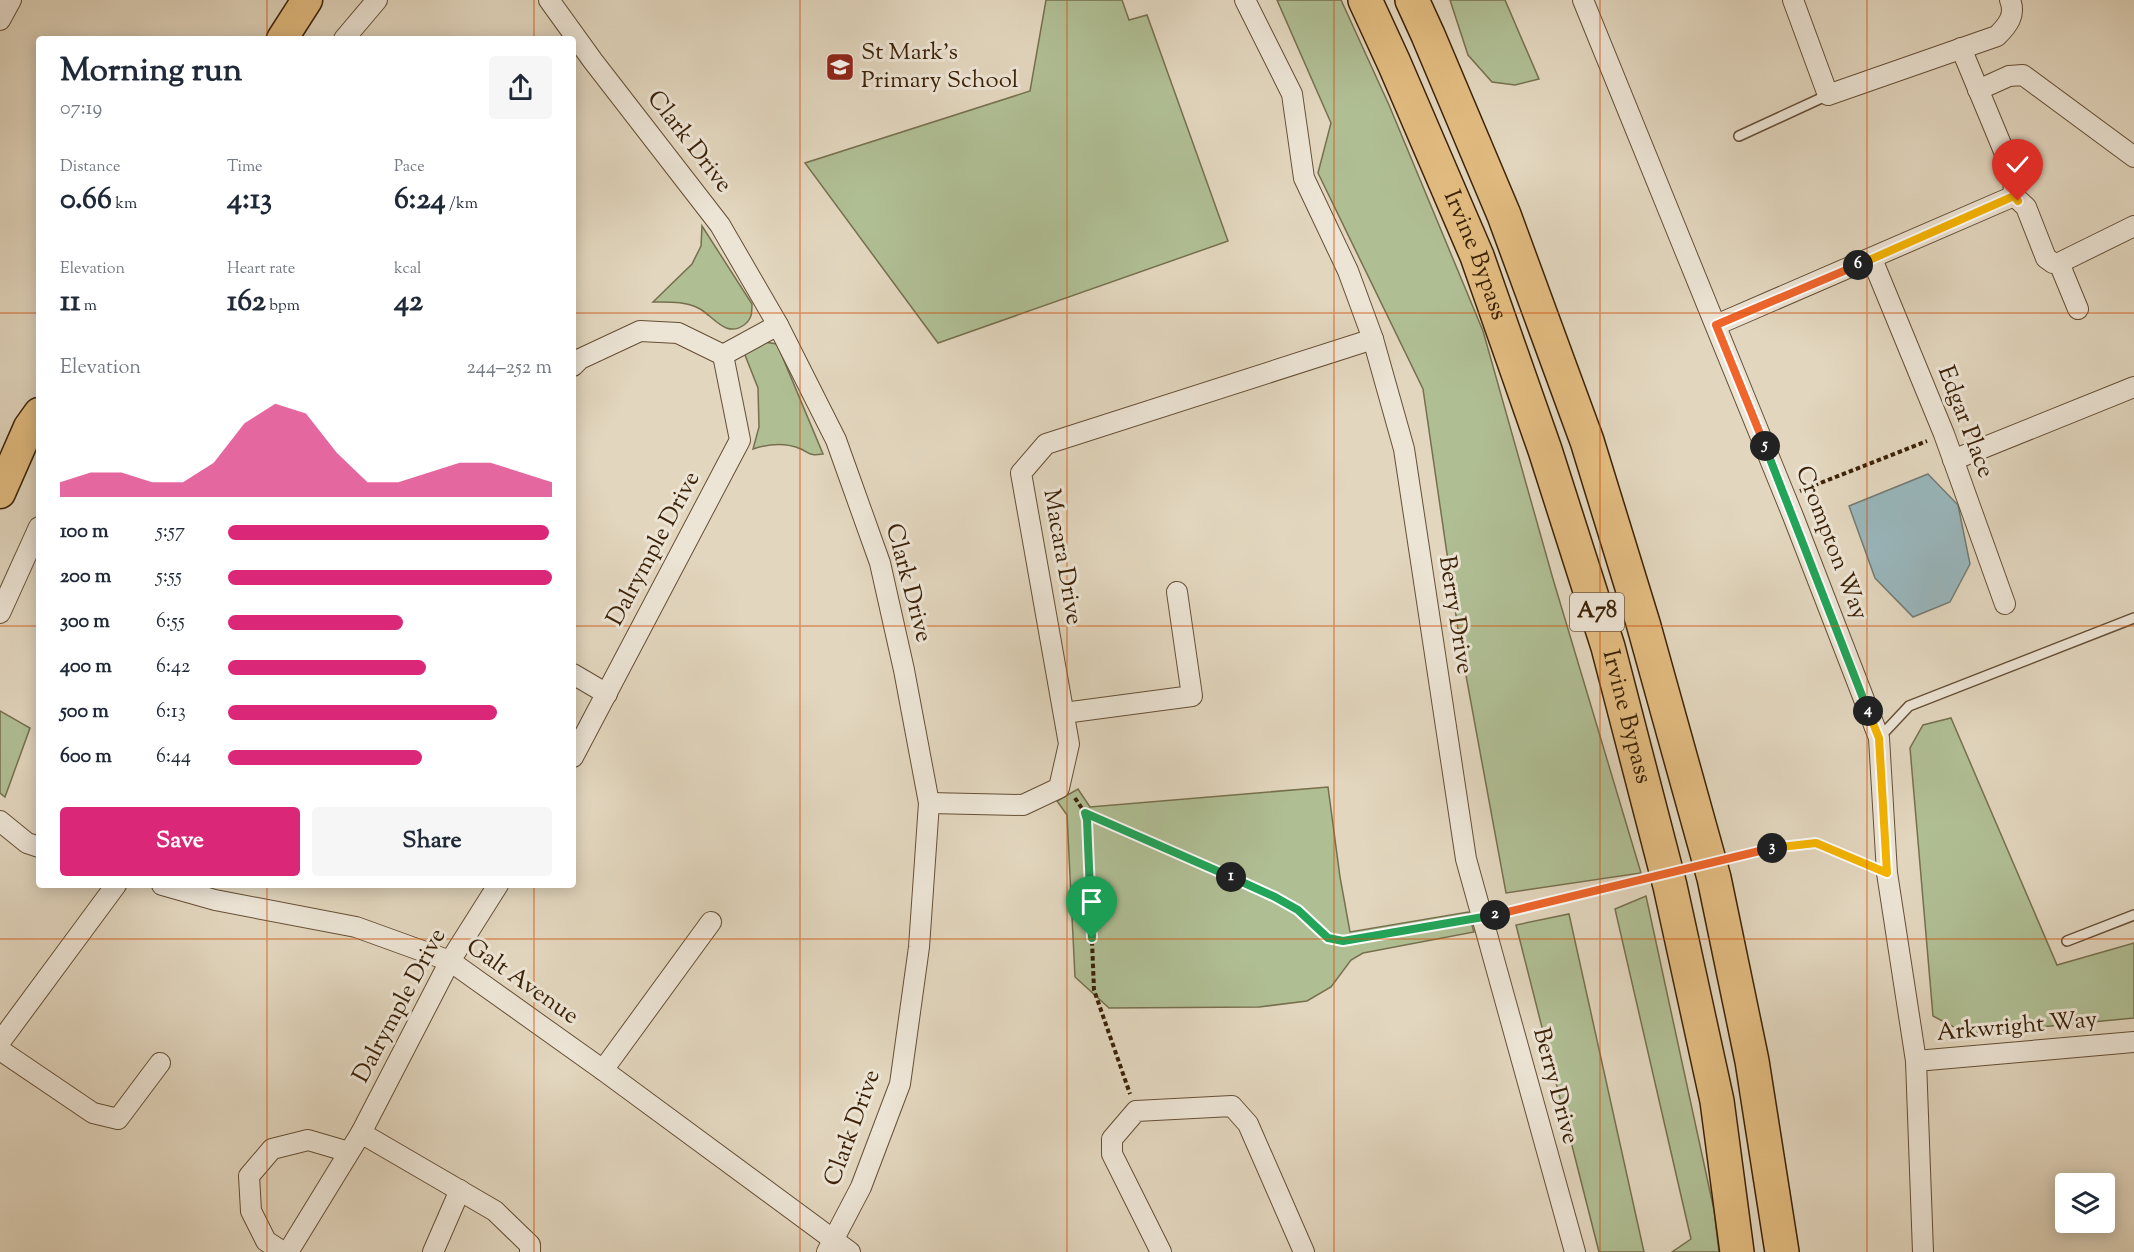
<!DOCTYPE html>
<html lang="en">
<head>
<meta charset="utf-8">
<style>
  :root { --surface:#fff; --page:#f6f6f7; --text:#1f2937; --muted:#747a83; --accent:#db2777 }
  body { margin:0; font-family:"Sorts Mill Goudy",serif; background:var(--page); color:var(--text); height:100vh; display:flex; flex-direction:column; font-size:22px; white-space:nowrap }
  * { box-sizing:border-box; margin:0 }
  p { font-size:20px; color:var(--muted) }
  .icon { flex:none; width:33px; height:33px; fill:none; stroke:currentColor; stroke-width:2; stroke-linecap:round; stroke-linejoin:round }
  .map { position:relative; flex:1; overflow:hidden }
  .sheet { position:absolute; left:36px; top:36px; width:540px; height:852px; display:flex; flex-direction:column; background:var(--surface); border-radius:6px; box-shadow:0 3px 15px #0003 }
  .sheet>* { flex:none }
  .tools { position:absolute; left:2055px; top:1173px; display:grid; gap:12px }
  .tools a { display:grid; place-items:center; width:60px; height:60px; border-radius:6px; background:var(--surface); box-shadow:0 3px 15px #0003; font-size:30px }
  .pin { position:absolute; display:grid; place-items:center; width:51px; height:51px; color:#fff; margin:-62px -26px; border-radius:50% 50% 50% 0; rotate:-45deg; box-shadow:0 0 6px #0007 }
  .pin .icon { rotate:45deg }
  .km { position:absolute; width:30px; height:30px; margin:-15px; border-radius:50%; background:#222; color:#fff; font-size:16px; line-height:30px; text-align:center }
  .round { display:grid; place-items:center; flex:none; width:63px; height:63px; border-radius:6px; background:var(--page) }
  .headline { display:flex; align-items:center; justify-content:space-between; height:102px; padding:0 24px }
  h1 { font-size:33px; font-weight:800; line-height:45px }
  .figures { display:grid; grid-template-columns:repeat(3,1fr); gap:9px; height:102px; padding:6px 24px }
  .figures div { display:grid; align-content:center }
  .figures b { font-size:30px; font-weight:800 }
  .figures small { font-size:16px; font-weight:400 }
  .figures p { font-size:16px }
  .chart { height:168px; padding:12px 24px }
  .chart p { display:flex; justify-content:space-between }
  .chart svg { width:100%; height:108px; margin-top:6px; fill:var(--accent); opacity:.7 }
  .button { display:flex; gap:12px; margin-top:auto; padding:12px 24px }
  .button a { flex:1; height:69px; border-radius:6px; background:var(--accent); color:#fff; font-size:24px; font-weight:800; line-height:69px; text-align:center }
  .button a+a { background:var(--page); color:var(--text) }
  ul { padding:0 24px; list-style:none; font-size:20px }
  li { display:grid; grid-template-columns:96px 72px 1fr; align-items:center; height:45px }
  li i { height:15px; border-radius:8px; background:var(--accent) }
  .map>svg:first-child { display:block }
</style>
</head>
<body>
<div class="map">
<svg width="2134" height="1252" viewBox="0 0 2134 1252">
  <rect width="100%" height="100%" fill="#e2d6be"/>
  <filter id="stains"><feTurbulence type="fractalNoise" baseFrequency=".00333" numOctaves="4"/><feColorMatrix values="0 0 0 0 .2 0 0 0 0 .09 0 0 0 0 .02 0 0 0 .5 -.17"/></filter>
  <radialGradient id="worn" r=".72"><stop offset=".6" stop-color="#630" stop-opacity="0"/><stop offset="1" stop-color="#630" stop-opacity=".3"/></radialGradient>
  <g fill="#b0be94" stroke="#76704e" stroke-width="1.5">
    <polygon points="1046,0 1122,0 1129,20 1147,15 1228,241 938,343 805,163 1030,91"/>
    <polygon points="1277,0 1341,0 1389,105 1483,331 1553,579 1641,873 1506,893 1460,643 1423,389 1318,173 1331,123"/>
    <polygon points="1450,0 1505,0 1539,79 1515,85 1492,82 1468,55"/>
    <path d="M702 226 752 304C752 313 752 319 744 325 726 338 714 317 700 309 686 301 669 302 653 302L692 264 701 246Z"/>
    <path d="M758 341 777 344 823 454C810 456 811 454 801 449 785 442 768 444 753 449L759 427 758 388 745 355 749 348Z"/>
    <polygon points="0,711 30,728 5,797 0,793"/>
    <polygon points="1951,718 2057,965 2134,943 2134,1018 1967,1034 1933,1016 1910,748 1923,725"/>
    <polygon points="1328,787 1340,877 1350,932 1468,912 1474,932 1363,953 1351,960 1331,987 1307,1001 1259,1007 1109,1008 1075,977 1067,815 1057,801 1078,789 1090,807"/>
    <polygon points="1646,896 1714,1210 1719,1252 1672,1252 1691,1239 1615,909"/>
    <polygon points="1569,914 1644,1252 1599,1252 1516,925"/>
  </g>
  <polygon fill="#99b6bc" stroke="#747b74" stroke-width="1.5" points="1928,474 1958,505 1970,564 1950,602 1913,617 1875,578 1849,506"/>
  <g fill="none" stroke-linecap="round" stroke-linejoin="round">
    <g stroke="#664f35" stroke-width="12">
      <g id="lane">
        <polyline points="1739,136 1828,95"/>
        <polyline points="1879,738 1909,706 2134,618"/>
        <polyline points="2067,941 2134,915"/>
      </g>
    </g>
    <g stroke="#664f35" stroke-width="22">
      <g id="street">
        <polyline points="549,0 593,61 720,225 778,325 836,440 880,563 904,670 929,803 919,947 900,1084 861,1187 827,1252"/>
        <polyline points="1245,0 1292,94 1304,178 1348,271 1373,339 1404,449 1466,859 1575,1252"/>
        <polyline points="1583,0 1793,516 1879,738 1887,873 1916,1061 1923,1252"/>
        <path d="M1793 0 1828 95 1997 36C2008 25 2016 15 2010 0"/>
        <polyline points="0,20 11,0"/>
        <polyline points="344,39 377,0"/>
        <polyline points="1961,48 2013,173 2014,196 2026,207 2046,258 2053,263 2059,263 2134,226"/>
        <polyline points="1978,90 2009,76 2023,75 2134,157"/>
        <polyline points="1872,259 1944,434 2005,604"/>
        <polyline points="2059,263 2078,309"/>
        <polyline points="1716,325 2014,196"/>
        <polyline points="723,355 778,325"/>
        <polyline points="573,366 580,359 640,331 678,333 723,355"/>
        <polyline points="1953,460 2134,387"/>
        <polyline points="0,613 39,527"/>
        <polyline points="573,674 607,694"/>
        <polyline points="1064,713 1192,696 1177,592"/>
        <polyline points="573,757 740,440 723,355"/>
        <polyline points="929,803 1023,805 1059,788 1069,744 1021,473 1046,444 1373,339"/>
        <polyline points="0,821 27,843 39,847"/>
        <polyline points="162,885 215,900 356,927 450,961 603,1070 850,1252"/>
        <polyline points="0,1042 116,885"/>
        <polyline points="0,1050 93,1113 118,1119 160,1063"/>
        <polyline points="1916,1061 2134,1042"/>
        <polyline points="603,1070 711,922"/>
        <polyline points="361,1133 495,1211 530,1245 530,1252"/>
        <polyline points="283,1252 266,1241 251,1211 249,1176 272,1149 308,1140 349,1152"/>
        <polyline points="288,1252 361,1133 450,961 498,885"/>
        <polyline points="433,1252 460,1190"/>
        <polyline points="1161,1252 1112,1154 1112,1139 1136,1111 1232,1106 1248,1124 1304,1252"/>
      </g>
    </g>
    <g stroke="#3c2207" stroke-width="33">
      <g id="primary">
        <polyline points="282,39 307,0"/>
        <polyline points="0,493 29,427 39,413"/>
      </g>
    </g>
    <g stroke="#3c2207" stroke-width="36">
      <g id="highway">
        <path id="s1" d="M1365 0 1394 63 1477 256 1545 450 1608 647 1670 886 1717 1101 1737 1252"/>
        <polyline points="1412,0 1428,35 1504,215 1587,441 1643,623 1714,878 1752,1061 1782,1252"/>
      </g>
    </g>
    <g stroke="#3c2207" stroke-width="4" stroke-dasharray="4.5 3" stroke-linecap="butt">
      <polyline points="1800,491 1927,441"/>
      <polyline points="1075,798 1085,813 1275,897 1298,910 1312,921 1328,938 1343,941 1466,921"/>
      <polyline points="1085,814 1087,820 1094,990 1130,1094"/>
      <polyline points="1771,848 1816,843 1870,865"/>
      <polyline points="1500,914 1619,885"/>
    </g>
    <use href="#lane" stroke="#ece4d5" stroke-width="9"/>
    <use href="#street" stroke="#ece4d5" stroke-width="20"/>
    <use href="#primary" stroke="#e1bb7f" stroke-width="30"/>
    <use href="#highway" stroke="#e1bb7f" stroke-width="33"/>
    <polyline stroke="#3c2207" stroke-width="4" stroke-dasharray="4.5 3" stroke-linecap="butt" points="1619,885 1771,848"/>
  </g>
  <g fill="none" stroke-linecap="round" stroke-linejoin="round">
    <g stroke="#fff" stroke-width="12">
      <polyline id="split-1" points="1092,938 1087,820 1085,813 1231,877"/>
    </g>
    <g stroke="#fff" stroke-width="12">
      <polyline id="split-2" points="1231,877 1275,897 1298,910 1328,938 1343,941 1495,915"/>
    </g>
    <g stroke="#fff" stroke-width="12">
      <polyline id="split-3" points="1495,915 1772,848"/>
    </g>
    <g stroke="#fff" stroke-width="12">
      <polyline id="split-4" points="1772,848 1816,843 1887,873 1879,738 1868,711"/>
    </g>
    <g stroke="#fff" stroke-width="12">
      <polyline id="split-5" points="1765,446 1868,711"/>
    </g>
    <g stroke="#fff" stroke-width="12">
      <polyline id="split-6" points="1765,446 1716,325 1858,265"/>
    </g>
    <g stroke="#fff" stroke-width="12">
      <polyline id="split-7" points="1858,265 2014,196 2018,201"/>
    </g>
    <use href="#split-1" stroke="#22a559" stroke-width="8"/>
    <use href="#split-2" stroke="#22a559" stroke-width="8"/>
    <use href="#split-3" stroke="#f0652b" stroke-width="8"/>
    <use href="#split-4" stroke="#f5b400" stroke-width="8"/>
    <use href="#split-5" stroke="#22a559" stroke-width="8"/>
    <use href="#split-6" stroke="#f0652b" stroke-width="8"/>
    <use href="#split-7" stroke="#f5b400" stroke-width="8"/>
  </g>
  <path fill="none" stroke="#ce510b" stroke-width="1.5" stroke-opacity="0.55" d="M267 0V39M534 0V39M800 0V1252M1067 0V1252M1334 0V1252M1600 0V1252M1867 0V1252M0 313H39M573 313H2134M0 626H39M573 626H2134M267 885V1252M534 885V1252M0 939H2134"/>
  <defs>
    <g id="school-square" transform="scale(1.5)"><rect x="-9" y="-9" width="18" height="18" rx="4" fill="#8f2418" stroke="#ece4d5"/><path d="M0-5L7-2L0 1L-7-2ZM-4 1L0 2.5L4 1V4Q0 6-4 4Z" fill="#fff"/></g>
  </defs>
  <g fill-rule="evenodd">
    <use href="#school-square" x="840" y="67"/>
  </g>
  <g text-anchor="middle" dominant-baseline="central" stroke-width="6" stroke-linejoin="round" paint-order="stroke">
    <rect fill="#ece4d5" stroke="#715c45" stroke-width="1.5" x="1570" y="593" width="54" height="38" rx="4.5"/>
    <g font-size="22" font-weight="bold" fill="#3c2207">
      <text x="1597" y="612">A78</text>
    </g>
    <g font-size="24" fill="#3c2207" stroke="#ece4d5" text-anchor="start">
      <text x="861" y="53">St Mark's<tspan x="861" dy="28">Primary School</tspan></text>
    </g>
    <g font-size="24" fill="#3c2207" stroke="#ece4d5">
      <text transform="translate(689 142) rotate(52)">Clark Drive</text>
      <text stroke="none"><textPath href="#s1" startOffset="278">Irvine Bypass</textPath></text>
      <text transform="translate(1965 422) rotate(69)">Edgar Place</text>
      <text transform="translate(1831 543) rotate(69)">Crompton Way</text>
      <text transform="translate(654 549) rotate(-62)">Dalrymple Drive</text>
      <text transform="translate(1062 557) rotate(80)">Macara Drive</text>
      <text transform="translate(908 583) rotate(75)">Clark Drive</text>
      <text transform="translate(1455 615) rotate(81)">Berry Drive</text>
      <text stroke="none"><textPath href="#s1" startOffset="764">Irvine Bypass</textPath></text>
      <text transform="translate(522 982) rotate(35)">Galt Avenue</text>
      <text transform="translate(400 1006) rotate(-62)">Dalrymple Drive</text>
      <text transform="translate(2017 1027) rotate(-5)">Arkwright Way</text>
      <text transform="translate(1555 1086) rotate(75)">Berry Drive</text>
      <text transform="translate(853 1128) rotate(-70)">Clark Drive</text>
    </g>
  </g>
  <rect width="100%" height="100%" filter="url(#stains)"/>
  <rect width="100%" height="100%" fill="url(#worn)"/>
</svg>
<div class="tools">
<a><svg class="icon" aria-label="layers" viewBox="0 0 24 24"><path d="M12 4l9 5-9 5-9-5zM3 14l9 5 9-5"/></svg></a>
</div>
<div class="pin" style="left:1092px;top:938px;background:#1e9e55"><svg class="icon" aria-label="arrive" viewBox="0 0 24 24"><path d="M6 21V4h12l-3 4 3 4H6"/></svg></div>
<div class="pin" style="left:2018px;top:201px;background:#d93025"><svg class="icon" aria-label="check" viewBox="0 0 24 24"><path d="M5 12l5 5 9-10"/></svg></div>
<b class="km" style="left:1231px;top:877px">1</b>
<b class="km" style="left:1495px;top:915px">2</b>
<b class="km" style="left:1772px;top:848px">3</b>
<b class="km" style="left:1868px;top:711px">4</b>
<b class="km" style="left:1765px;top:446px">5</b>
<b class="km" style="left:1858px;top:265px">6</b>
<section class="sheet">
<div class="headline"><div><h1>Morning run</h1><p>07:19</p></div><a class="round"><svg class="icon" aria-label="share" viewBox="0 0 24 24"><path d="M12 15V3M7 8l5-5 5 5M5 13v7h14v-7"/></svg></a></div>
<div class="figures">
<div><p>Distance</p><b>0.66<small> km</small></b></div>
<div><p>Time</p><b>4:13</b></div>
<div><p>Pace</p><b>6:24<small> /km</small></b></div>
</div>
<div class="figures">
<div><p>Elevation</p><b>11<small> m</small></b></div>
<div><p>Heart rate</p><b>162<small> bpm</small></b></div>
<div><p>kcal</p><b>42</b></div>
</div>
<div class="chart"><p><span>Elevation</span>244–252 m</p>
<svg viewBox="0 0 160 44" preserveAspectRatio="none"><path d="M0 44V38L10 34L20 34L30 38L40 38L50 30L60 14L70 6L80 10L90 26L100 38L110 38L120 34L130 30L140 30L150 34L160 38V44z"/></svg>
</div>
<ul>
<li><b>100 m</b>5:57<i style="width:99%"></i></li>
<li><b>200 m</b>5:55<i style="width:100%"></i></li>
<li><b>300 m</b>6:55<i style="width:54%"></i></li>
<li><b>400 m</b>6:42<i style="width:61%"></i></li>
<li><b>500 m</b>6:13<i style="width:83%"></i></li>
<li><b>600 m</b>6:44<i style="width:60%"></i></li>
</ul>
<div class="button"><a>Save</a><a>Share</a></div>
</section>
</div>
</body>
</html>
